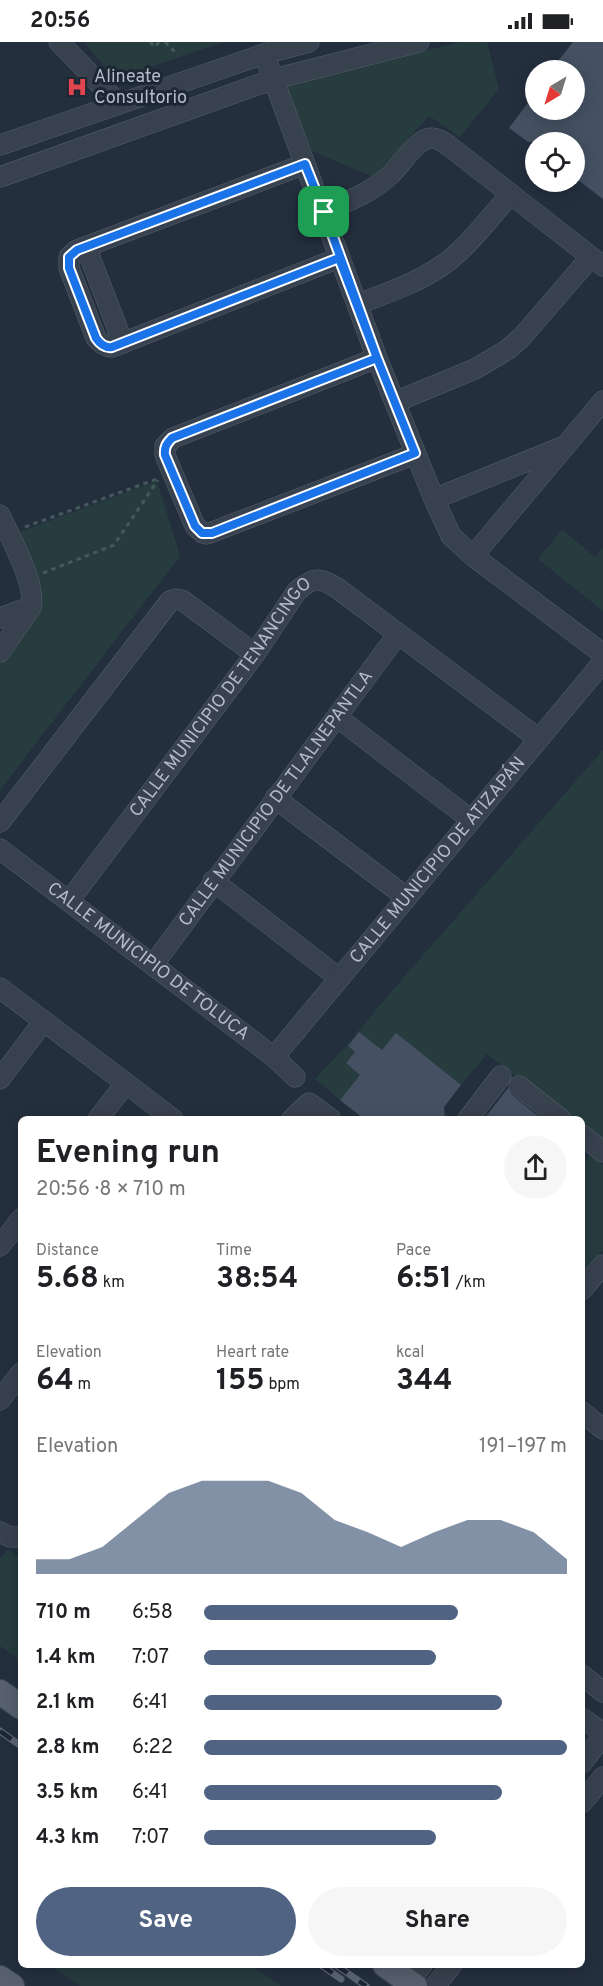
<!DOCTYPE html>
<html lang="en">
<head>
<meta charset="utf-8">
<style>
  :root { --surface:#fff; --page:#f6f6f6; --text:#202124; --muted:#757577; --accent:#506383 }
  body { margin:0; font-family:Overpass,sans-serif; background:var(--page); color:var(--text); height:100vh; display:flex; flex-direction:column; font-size:22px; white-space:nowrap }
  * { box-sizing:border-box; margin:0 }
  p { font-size:20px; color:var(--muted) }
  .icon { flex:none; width:33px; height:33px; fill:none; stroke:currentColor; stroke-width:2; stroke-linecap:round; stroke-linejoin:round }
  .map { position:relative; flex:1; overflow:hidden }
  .panel { position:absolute; left:18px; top:1074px; width:567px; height:852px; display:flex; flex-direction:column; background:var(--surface); border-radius:9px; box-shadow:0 3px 15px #0003 }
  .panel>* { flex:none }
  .needle { width:39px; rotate:218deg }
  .buttons { position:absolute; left:525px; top:18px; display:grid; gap:12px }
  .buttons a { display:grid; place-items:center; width:60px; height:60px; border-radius:50%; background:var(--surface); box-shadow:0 3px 15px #0003; font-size:30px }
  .pin { position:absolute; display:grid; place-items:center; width:51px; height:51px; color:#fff; margin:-26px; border-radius:12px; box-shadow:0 3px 9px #0006 }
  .round { display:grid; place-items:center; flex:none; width:63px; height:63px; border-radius:32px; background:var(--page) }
  .head { display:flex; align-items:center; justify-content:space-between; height:102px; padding:0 18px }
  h1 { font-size:33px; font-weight:700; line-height:45px }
  .stats { display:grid; grid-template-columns:repeat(3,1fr); gap:9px; height:102px; padding:6px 18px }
  .stats div { display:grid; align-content:center }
  .stats b { font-size:30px; font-weight:700 }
  .stats small { font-size:16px; font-weight:400 }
  .stats p { font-size:16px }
  .chart { height:168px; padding:12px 18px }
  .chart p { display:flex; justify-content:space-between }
  .chart svg { width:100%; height:108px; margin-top:6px; fill:var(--accent); opacity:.7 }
  .primary-button { display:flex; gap:12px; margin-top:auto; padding:12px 18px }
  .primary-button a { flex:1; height:69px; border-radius:36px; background:var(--accent); color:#fff; font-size:24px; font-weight:700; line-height:69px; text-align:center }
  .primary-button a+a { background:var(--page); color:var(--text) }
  ul { padding:0 18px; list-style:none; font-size:20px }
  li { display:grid; grid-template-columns:96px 72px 1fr; align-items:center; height:45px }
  li i { height:15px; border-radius:8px; background:var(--accent) }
  .status { display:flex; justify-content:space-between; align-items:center; height:42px; padding:0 30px; background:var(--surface); direction:ltr }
  .status svg { height:16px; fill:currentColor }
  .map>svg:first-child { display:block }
</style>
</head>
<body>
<div class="status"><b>20:56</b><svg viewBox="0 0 49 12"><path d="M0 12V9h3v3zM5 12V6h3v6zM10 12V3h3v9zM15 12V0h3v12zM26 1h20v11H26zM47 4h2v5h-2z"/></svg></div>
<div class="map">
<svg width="603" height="1944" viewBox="0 0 603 1944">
  <rect width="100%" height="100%" fill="#242f3e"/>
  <g fill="#263c3f">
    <polygon points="84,0 224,0 115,37"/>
    <polygon points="462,0 487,0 499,47 460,95 429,74 373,135 312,109 286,49 291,39"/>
    <polygon points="157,439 180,514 0,748 0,623 27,578 17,491"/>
    <polygon points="562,487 595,515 603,506 603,569 538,517"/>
    <polygon points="603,708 603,1101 582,1085 582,1077 571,1077 487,1012 461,1043 396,992 382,1008 359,990 348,1004 355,1010 346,1021 360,1033 340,1058 315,1037 346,1004 397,943"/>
    <polygon points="591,1112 603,1123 603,1208 582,1232 582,1122"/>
    <polygon points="8,1507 21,1517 21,1619 0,1604 0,1517"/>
    <polygon points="50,1923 251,1923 281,1944 80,1944"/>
  </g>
  <g fill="#455162">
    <polygon points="573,0 603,0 603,157 574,135 574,100 528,100 509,86 536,50 536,68 574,68 574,28 551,28"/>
    <polygon points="359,990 382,1008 396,991 461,1043 444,1065 445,1077 364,1077 340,1058 360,1033 346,1021 355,1010 348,1004"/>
    <polygon points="508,1046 512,1053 542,1077 484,1077"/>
  </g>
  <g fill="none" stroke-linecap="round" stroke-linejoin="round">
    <g stroke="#565f6c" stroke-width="21">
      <g id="minor">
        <polyline points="59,0 118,61"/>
        <polyline points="264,12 377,316 434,457 451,494 473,514 603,612"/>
        <polyline points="0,103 264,12 309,0"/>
        <path d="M305 122 77 208 69 215V226L96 296C101 302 105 305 112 305L339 216"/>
        <polyline points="0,135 274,37 419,0"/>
        <path d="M324 170C346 160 370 151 389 134 400 124 410 106 424 98 434 93 442 99 449 104L603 224"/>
        <polyline points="86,205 123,301"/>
        <path d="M358 262C387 251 417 241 443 223 469 204 489 176 511 152"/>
        <polyline points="377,316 173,396 165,404 165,413 195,484 203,491 207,492 415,412"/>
        <polyline points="395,360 475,327 507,308 521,296 591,215"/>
        <polyline points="434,457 562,405"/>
        <path d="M0 473C10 495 37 544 31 565L0 610"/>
        <polyline points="473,514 603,359"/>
        <polyline points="0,576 31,565"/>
        <polyline points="337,675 470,777"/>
        <polyline points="275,756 406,855"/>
        <polyline points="0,780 170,559 176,557 182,558 255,612"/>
        <path id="s1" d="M0 807 274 1015 295 1035"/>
        <polyline points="213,839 339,936"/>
        <path id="s2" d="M69 859 255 612 297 549C313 535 319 535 337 546L539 697"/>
        <path id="s3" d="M153 923 398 592"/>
        <polyline points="0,946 173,1077"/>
        <path id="s4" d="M274 1015 603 620"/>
        <polyline points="0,1037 44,979"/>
        <polyline points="519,1044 561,1077"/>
        <polyline points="98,1077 126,1041"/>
        <polyline points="292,1077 309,1061 331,1077"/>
        <polyline points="468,1077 501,1034"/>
        <polyline points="582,1093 603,1110"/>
        <polyline points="0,1204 21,1177"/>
        <polyline points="582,1248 603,1223"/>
        <polyline points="0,1358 21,1331"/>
        <polyline points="582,1370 603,1387"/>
        <polyline points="0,1490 10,1495 21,1495"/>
        <polyline points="582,1633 603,1650"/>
        <polyline points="582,1676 603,1691"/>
        <polyline points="582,1721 603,1694"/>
        <polyline points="582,1761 603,1735"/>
        <polyline points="409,1940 422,1923"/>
        <polyline points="435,1944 452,1923"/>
      </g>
    </g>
    <g stroke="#414a57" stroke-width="26">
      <g id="major">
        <polyline points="0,1650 21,1665"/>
        <polyline points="385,1923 415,1944"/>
        <polyline points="0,1936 12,1944"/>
      </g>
    </g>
    <g stroke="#44595c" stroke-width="3" stroke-dasharray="4.5 4.5" stroke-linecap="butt">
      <polyline points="150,0 155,5 159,0"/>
      <polyline points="165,0 178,13"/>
      <polyline points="25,485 157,437"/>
      <polyline points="43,531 114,503 158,438"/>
    </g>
    <use href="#minor" stroke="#38414e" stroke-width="20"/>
    <use href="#major" stroke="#56606e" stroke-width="24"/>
    <g stroke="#5a6575" stroke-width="7">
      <g id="rail">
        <polyline points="0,1689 21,1704"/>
        <polyline points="321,1923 341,1937"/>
        <polyline points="336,1923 366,1944"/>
      </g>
    </g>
    <use href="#rail" stroke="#1d2633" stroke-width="4.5" stroke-dasharray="14" stroke-linecap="butt"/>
  </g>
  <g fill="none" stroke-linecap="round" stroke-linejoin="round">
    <g stroke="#fff" stroke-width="12">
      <path id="route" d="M324 170 305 122 77 208 69 215V226L96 296C100 302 105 306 112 305L339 216 377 316 172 396C167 401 164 405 165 413L195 484 202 491H212L415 411 377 316 324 170"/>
    </g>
    <use href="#route" stroke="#1a73e8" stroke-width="8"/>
  </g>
  <defs>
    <g id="hospital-bare" transform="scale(1.62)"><path d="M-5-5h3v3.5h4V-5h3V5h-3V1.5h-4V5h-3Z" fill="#e0444e" stroke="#1d2633" stroke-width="2.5" paint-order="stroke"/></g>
  </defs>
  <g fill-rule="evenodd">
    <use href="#hospital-bare" x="77" y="45"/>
  </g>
  <g text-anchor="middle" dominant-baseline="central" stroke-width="6" stroke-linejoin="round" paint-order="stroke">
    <g font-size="18" fill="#b4bcc9" stroke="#1d2633" text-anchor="start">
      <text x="94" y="35">Alineate<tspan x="94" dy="21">Consultorio</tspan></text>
    </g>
    <g font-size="18" fill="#b4bcc9" stroke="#1d2633">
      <text stroke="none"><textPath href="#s2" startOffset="254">CALLE MUNICIPIO DE TENANCINGO</textPath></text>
      <text stroke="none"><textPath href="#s3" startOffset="207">CALLE MUNICIPIO DE TLALNEPANTLA</textPath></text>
      <text stroke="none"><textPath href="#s4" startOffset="256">CALLE MUNICIPIO DE ATIZAPÁN</textPath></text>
      <text stroke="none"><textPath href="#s1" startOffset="186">CALLE MUNICIPIO DE TOLUCA</textPath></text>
    </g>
  </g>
</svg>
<div class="buttons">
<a><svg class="needle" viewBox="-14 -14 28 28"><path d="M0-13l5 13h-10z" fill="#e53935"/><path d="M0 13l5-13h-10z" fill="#757577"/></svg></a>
<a><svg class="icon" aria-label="locate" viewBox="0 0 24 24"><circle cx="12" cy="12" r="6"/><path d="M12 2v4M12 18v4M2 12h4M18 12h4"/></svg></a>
</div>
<div class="pin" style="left:324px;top:170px;background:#1e9e55"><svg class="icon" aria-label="arrive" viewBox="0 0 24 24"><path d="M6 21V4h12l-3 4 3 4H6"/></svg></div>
<section class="panel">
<div class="head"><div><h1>Evening run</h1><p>20:56 · 8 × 710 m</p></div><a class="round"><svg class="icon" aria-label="share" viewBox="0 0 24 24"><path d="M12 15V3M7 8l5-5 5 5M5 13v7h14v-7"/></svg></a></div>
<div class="stats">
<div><p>Distance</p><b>5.68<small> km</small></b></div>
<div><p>Time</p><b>38:54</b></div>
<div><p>Pace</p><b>6:51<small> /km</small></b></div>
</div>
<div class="stats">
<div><p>Elevation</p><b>64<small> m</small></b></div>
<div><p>Heart rate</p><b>155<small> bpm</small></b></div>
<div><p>kcal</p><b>344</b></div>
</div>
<div class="chart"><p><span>Elevation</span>191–197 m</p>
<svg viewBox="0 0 160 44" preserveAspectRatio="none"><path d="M0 44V38L10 38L20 33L30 22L40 11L50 6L60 6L70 6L80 11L90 22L100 27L110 33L120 27L130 22L140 22L150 27L160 38V44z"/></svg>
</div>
<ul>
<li><b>710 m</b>6:58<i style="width:70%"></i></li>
<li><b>1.4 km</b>7:07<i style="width:64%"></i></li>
<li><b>2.1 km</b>6:41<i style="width:82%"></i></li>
<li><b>2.8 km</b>6:22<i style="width:100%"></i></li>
<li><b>3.5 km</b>6:41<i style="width:82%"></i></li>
<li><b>4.3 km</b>7:07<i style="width:64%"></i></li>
</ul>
<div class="primary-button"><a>Save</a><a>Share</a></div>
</section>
</div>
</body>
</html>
